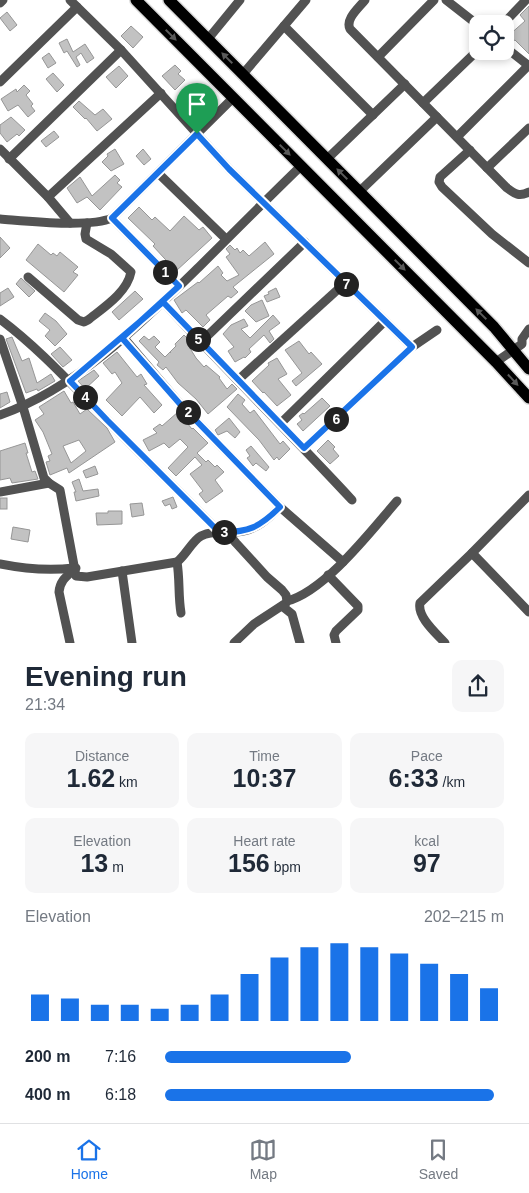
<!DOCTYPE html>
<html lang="en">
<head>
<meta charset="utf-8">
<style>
  :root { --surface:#fff; --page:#f6f6f7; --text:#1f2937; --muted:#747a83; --line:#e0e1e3; --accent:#1a73e8 }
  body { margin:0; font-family:Helvetica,sans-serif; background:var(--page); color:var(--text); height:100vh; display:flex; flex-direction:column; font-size:19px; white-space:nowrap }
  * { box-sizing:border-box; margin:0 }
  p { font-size:16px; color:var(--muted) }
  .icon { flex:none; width:28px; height:28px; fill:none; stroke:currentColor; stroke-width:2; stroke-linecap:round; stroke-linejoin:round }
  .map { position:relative; height:643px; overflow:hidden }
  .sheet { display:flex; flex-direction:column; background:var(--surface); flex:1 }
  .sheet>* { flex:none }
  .buttons { position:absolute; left:469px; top:15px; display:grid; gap:10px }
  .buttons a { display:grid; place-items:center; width:45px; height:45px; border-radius:10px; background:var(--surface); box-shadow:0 2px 8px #0003; font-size:25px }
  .pin { position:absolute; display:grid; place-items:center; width:42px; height:42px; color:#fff; margin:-51px -21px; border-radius:50% 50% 50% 0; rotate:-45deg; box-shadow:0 0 5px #0007 }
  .pin .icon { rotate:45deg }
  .km { position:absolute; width:25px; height:25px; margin:-12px; border-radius:50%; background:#222; color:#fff; font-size:14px; line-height:25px; text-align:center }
  .round { display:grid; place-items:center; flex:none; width:52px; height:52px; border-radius:10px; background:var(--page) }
  .summary { display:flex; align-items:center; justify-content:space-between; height:85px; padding:0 25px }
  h1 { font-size:28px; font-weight:800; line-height:38px }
  .figures { display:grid; grid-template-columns:repeat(3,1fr); gap:8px; height:85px; padding:5px 25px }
  .figures div { display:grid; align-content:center; border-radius:10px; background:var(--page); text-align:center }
  .figures b { font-size:25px; font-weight:800 }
  .figures small { font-size:14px; font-weight:400 }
  .figures p { font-size:14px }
  .chart { height:140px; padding:10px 25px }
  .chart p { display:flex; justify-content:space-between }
  .chart svg { width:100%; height:90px; margin-top:5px; stroke:var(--accent); stroke-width:6 }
  ul { padding:0 25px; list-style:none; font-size:16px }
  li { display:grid; grid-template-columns:80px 60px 1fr; align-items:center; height:38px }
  li i { height:12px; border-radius:6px; background:var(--accent) }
  .menu { display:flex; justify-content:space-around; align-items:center; height:70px; border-top:1px solid var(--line); background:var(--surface); font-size:14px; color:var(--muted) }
  .menu a { display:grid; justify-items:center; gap:2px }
  .menu .active { color:var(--accent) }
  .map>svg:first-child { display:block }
</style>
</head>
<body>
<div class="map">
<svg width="529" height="643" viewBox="0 0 529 643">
  <rect width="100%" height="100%" fill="#fff"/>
  <g fill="#c2c2c2" stroke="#969696" fill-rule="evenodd">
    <polygon points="529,6 529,54 515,40 513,41 508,36 525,21 520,15"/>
    <polygon points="7,12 17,25 10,31 0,18"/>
    <polygon points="131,26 143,37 133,48 121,36"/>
    <polygon points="67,39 73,52 85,44 94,58 87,63 81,53 76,57 80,65 77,67 67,51 64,53 59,43"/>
    <polygon points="49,53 56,63 48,68 42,58"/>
    <polygon points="175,65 181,71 178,74 185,80 175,90 162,76"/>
    <polygon points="119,66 128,76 116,88 106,77"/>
    <polygon points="53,73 64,85 57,92 46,79"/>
    <polygon points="24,85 30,91 26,95 33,104 31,106 35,111 28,117 18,105 8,111 1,99 16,89 17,92"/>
    <polygon points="193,89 205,102 195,111 183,98"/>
    <polygon points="79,101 95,115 103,109 112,119 97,131 86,118 85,119 73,107"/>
    <polygon points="11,117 25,130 19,136 17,134 7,142 0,133 0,125"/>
    <polygon points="54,131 59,137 46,147 41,141"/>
    <polygon points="115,149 124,164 111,171 102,162 108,156 107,154"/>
    <polygon points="143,149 151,159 144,165 136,156"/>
    <polygon points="115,175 120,180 117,183 122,187 100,210 87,197 77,203 67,188 80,177 92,196"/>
    <polygon points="139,207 152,220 155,217 170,231 184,216 199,230 203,227 212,238 176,271 153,246 155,244 128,218"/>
    <polygon points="0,237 10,248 0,258"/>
    <polygon points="265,242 274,254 233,287 238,292 231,298 228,296 206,315 210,320 203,327 186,310 182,313 174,300 198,282 199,283 218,266 223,273 221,275 227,281 239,275 226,257 230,254 226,249 230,245 235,250 237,248 240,253 243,250 249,256"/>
    <polygon points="38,244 51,255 53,253 57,256 60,252 78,267 73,272 78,275 64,292 26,260"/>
    <polygon points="21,278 35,291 29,297 16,284"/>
    <polygon points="8,288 14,297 0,306 0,293"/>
    <polygon points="276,288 280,297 267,302 264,296 269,294 268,292"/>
    <polygon points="135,291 143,299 119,320 112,312"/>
    <polygon points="262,300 269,316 256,322 245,311 251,305"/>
    <polygon points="45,313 56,321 67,334 55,346 45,336 50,330 39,321"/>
    <polygon points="273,315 280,323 269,331 274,339 270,343 264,335 249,349 251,352 245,358 244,357 235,362 228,351 234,347 223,334 231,325 244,319 248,326 241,329 250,338"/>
    <polygon points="184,335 191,342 188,345 196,358 204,367 206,365 220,377 219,378 227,389 232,384 237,389 208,414 196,399 178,383 166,367 163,370 157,365 159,362 139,341 144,336 149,340 154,336 160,342 155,347 165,357 170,352 171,353 170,352 176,346 175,344"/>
    <polygon points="12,337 22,361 29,358 37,383 51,374 55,381 38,391 37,389 26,393 6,339"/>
    <polygon points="299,341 309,354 311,352 322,364 296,386 292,381 302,373 285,350"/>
    <polygon points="60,347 72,360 63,367 51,354"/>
    <polygon points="117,352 137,377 141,374 147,384 144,385 162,405 154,413 140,397 122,416 106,400 122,383 115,372 112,374 103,363"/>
    <polygon points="277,358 287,374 278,379 291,395 277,406 264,392 263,393 252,381 269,365 268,363"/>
    <polygon points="94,370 99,376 85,389 78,381"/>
    <path d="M64 391 71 403 73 402 80 414 87 409 107 428 115 442 69 473 67 468 50 475 46 462 50 461 48 456 52 454 43 432 35 420 44 414 39 407ZM79 440 86 451 71 463 63 446Z"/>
    <polygon points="7,392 10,402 0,408 0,394"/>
    <polygon points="238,394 245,400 242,404 250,413 254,410 280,444 283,441 290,449 279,460 277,457 274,460 259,440 227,407"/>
    <polygon points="322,398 330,406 303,431 297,424 302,420 299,416 303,413 304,414"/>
    <polygon points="178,412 192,429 193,428 208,443 197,453 206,462 208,460 215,467 217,465 224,472 215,480 223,491 206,503 199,494 203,491 190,474 202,465 195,457 176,476 168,468 188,447 180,439 169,448 164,443 149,451 143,440 157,433 153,429 160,424 162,426"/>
    <polygon points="229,418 240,432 235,438 227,431 218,435 215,430"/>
    <polygon points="328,440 335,447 333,449 339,456 330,464 317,451"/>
    <polygon points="25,443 28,453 26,453 32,472 35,471 38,479 12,483 10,478 0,480 0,451"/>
    <polygon points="251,446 269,467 266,471 256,463 253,466 247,458 250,456 246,450"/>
    <polygon points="95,466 98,474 86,478 83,471"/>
    <polygon points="79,479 83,491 98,489 99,496 76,501 74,492 76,492 72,482"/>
    <polygon points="173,497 177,507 172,509 170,504 165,506 162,501"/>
    <rect x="0" y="498" width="7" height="11"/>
    <polygon points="142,503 144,515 132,517 130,504"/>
    <polygon points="108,511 122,511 122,524 97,525 96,513 108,513"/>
    <polygon points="13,527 30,530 28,542 11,539"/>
  </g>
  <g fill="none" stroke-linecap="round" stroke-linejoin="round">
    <g stroke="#dbdbdb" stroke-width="14">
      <g id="major">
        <polyline points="136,0 496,362 529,398"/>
        <polyline points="169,0 494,327 529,369"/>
      </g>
    </g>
    <g stroke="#525252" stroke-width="9">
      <polyline points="70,0 121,50 229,169 412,347"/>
      <path d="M365 0C359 8 345 19 350 29L507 188C515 194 519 197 529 192"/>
      <polyline points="446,0 478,25"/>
      <polyline points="0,3 3,0"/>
      <polyline points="503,24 526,0"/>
      <polyline points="284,26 373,115"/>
      <polyline points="208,39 240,0"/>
      <polyline points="505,47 529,66"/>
      <polyline points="378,57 434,0"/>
      <polyline points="243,74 306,0"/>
      <polyline points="0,82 77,7"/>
      <polyline points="423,103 478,50"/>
      <polyline points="457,137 529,65"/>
      <polyline points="0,149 48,197 70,223"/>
      <polyline points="470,150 440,177 439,182 442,187 492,234 529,263"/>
      <polyline points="9,159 121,50"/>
      <polyline points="327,159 405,84"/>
      <polyline points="487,168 529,128"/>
      <polyline points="158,173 226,239"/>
      <polyline points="360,191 437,117"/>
      <polyline points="48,197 161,93"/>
      <polyline points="112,218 179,286"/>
      <path d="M0 219C27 221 90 228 112 218L233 98"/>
      <path d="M28 277 78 320 84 322 88 320C103 308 127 293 131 272L111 254 86 239 85 234 87 223"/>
      <path d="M163 302C225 369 290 433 352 500"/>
      <path d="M0 319C40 349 73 386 108 421 145 459 183 495 219 532L230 536 236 543 267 577 282 590 286 595 287 601 286 603 254 624 234 643"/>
      <polyline points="123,337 180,404 280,507 343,562"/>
      <path d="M0 339 23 407 44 478 49 483 60 490 76 576 87 577 177 562C186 555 192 541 201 536 212 530 225 533 236 532 255 531 268 519 280 507"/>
      <polyline points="201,342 305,242"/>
      <polyline points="496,362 522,344 522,339 529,329"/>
      <polyline points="238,380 345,283"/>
      <path d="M0 415C76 389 142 323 199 267 233 233 267 199 301 166"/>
      <polyline points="280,424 385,321"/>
      <polyline points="304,448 412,347 437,330"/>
      <polyline points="0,492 49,483"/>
      <polyline points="472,553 529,612"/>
      <path d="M177 562C180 580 178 595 181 613"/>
      <path d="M0 564C25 569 48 571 74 568"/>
      <polyline points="122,571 132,643"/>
      <polyline points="328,575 358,606 358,610 336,631 334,635 336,643"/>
      <path d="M287 601C325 591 371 531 397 501"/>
      <polyline points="282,606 292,614 300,643"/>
      <path d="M70 643 59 592C60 580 67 576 76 568"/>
      <path d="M445 643C436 633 417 617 420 603L472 553 529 495"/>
    </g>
    <use href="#major" stroke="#000" stroke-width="11"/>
  </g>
  <defs><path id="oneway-solid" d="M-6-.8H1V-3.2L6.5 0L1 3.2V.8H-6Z" transform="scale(1.25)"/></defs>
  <g fill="#595959">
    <use href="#oneway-solid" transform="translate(171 35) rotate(45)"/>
    <use href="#oneway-solid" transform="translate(227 58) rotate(-135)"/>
    <use href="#oneway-solid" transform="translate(285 150) rotate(45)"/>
    <use href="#oneway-solid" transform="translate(342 174) rotate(-135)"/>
    <use href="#oneway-solid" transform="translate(400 265) rotate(45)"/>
    <use href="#oneway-solid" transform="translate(481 314) rotate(-135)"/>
    <use href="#oneway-solid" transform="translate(513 380) rotate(47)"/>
  </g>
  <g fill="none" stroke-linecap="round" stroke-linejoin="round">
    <g stroke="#fff" stroke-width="10">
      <path id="route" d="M197 134 112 218 179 286 122 338 180 404 280 507C260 527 248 533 219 532L107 420 70 381 163 302 304 448 412 347 229 169 197 134"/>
    </g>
    <use href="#route" stroke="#1a73e8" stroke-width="6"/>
  </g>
</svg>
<div class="buttons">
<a><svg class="icon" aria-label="locate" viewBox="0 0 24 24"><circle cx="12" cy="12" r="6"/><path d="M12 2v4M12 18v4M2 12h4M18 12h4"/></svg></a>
</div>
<div class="pin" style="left:197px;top:134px;background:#1e9e55"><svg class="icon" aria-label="arrive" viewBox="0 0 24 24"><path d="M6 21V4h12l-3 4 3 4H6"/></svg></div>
<b class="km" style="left:165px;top:272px">1</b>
<b class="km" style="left:188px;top:412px">2</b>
<b class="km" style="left:224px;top:532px">3</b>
<b class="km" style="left:85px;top:397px">4</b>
<b class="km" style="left:198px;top:339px">5</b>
<b class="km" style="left:336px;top:419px">6</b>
<b class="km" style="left:346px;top:284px">7</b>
</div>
<section class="sheet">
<div class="summary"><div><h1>Evening run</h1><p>21:34</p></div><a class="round"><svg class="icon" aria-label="share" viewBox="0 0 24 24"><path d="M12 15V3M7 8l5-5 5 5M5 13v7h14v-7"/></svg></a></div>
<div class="figures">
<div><p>Distance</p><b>1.62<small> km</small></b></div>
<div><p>Time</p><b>10:37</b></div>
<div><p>Pace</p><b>6:33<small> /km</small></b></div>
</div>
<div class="figures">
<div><p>Elevation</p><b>13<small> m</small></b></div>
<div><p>Heart rate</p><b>156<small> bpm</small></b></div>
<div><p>kcal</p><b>97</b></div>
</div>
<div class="chart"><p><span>Elevation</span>202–215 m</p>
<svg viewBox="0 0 160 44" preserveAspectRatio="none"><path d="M5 44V31M15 44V33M25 44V36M35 44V36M45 44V38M55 44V36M65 44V31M75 44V21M85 44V13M95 44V8M105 44V6M115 44V8M125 44V11M135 44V16M145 44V21M155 44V28"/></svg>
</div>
<ul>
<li><b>200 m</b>7:16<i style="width:55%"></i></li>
<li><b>400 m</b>6:18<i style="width:97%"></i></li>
</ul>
</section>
<nav class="menu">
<a class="active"><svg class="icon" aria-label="home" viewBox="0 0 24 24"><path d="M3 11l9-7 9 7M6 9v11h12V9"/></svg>Home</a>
<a><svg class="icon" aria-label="map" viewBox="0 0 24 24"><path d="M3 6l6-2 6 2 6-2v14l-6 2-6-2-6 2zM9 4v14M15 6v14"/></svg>Map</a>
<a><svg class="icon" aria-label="saved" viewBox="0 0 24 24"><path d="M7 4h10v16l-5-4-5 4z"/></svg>Saved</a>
</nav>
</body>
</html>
